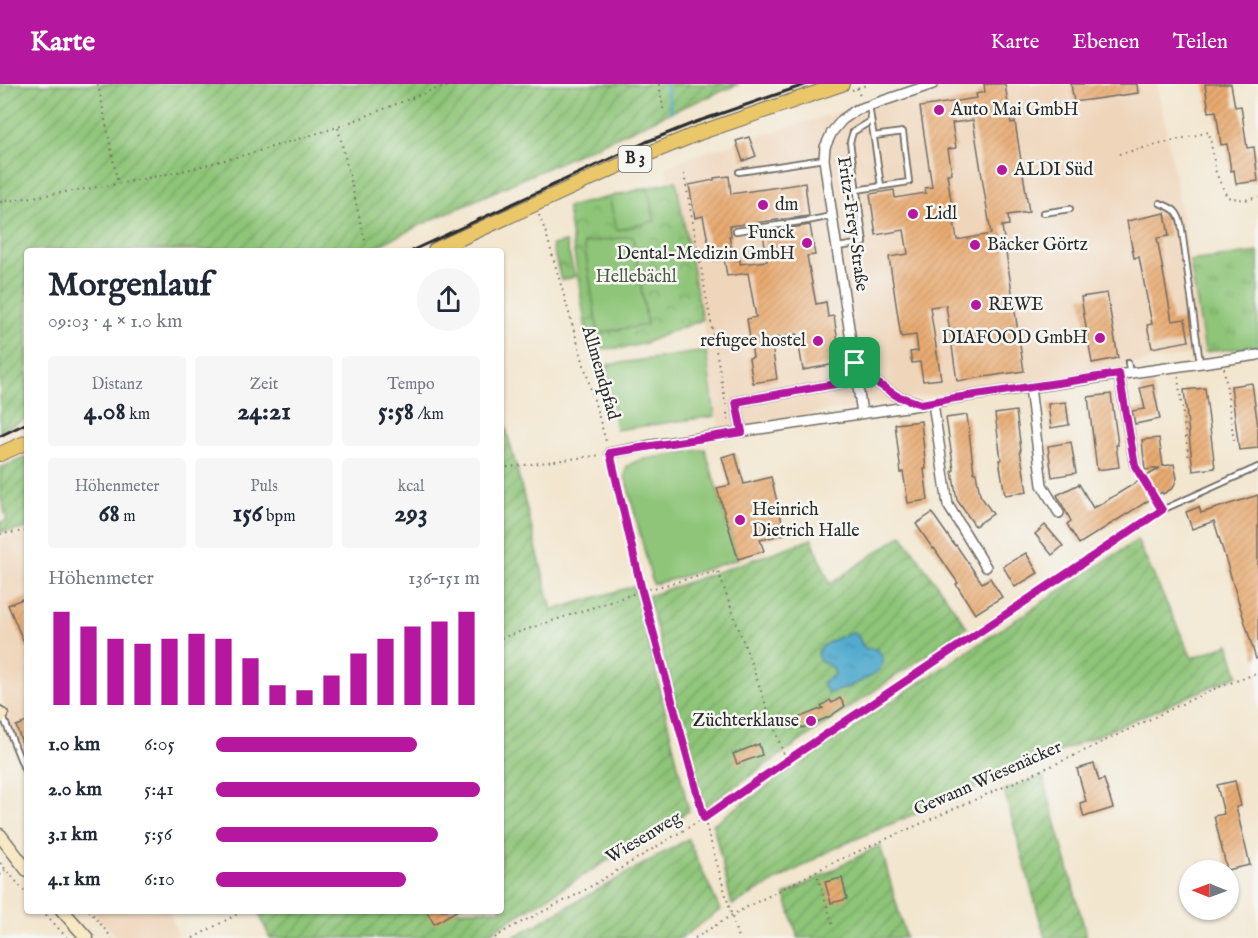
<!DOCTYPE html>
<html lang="de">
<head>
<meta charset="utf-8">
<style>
  :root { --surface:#fff; --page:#f6f6f7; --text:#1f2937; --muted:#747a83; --accent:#b5179e }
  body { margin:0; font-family:"IM FELL English",serif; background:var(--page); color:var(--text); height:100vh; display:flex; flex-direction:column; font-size:22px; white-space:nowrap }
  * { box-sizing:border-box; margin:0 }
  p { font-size:20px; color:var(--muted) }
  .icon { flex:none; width:33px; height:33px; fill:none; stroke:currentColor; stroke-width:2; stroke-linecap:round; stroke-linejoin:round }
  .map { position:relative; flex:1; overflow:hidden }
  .details { position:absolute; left:24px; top:164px; width:480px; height:666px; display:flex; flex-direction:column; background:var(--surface); border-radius:6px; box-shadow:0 2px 4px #0004 }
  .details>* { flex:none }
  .needle { width:39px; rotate:271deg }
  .fabs { position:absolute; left:1179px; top:776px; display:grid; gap:12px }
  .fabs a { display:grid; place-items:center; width:60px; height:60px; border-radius:50%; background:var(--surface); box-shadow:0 2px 4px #0004; font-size:30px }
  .pin { position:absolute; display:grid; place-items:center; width:51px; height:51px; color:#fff; margin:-26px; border-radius:12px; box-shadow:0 3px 9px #0006 }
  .round { display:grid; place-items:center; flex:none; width:63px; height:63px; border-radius:32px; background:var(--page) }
  .overview { display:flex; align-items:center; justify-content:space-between; height:102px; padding:0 24px }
  h1 { font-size:33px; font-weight:800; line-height:45px }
  .stats { display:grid; grid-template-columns:repeat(3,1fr); gap:9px; height:102px; padding:6px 24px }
  .stats div { display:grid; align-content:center; border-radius:6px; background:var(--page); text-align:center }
  .stats b { font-size:26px; font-weight:800 }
  .stats small { font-size:16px; font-weight:400 }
  .stats p { font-size:16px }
  .chart { height:168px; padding:12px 24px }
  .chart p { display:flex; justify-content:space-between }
  .chart svg { width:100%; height:108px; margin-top:6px; stroke:var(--accent); stroke-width:6 }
  ul { padding:0 24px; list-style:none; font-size:20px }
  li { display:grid; grid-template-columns:96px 72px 1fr; align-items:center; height:45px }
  li i { height:15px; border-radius:8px; background:var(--accent) }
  header { display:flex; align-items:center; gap:36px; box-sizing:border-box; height:84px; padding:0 30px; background:var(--accent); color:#fff }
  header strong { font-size:28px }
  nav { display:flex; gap:33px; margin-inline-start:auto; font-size:21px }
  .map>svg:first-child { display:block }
</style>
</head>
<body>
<header>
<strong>Karte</strong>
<nav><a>Karte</a><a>Ebenen</a><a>Teilen</a></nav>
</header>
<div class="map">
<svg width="1258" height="854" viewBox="0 0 1258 854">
  <defs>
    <pattern id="grass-tufts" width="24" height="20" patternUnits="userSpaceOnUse" patternTransform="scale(1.5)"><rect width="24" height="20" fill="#8ec578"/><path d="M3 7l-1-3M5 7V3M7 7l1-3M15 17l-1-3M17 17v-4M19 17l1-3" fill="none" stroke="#74a063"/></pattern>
    <pattern id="park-crowns" width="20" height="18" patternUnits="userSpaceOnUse" patternTransform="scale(1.5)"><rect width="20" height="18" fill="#8ec578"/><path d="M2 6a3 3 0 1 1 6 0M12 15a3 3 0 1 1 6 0" fill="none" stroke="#74a063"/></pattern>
    <pattern id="garden-furrows" width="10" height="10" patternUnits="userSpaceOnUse" patternTransform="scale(1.5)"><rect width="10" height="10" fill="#8ec578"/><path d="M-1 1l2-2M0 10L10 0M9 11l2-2" fill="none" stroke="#74a063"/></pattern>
    <pattern id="water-ripples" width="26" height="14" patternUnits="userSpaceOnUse" patternTransform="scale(1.5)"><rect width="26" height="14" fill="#52accf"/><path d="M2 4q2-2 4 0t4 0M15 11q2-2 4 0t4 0" fill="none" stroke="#448ca8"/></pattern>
    <pattern id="building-hatch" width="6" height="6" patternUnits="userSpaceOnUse" patternTransform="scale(1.5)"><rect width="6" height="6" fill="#e8aa71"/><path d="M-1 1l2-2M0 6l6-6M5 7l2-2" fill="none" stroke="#c79262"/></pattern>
  </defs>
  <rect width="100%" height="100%" fill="#f6f6f2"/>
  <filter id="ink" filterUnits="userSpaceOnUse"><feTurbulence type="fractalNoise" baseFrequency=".0167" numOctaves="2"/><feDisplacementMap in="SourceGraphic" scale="12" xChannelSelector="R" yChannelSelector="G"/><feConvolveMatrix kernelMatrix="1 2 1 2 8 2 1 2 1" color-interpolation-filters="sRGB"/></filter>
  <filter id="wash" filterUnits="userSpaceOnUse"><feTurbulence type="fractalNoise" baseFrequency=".008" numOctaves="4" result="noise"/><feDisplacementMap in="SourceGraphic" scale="24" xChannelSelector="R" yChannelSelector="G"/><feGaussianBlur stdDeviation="1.35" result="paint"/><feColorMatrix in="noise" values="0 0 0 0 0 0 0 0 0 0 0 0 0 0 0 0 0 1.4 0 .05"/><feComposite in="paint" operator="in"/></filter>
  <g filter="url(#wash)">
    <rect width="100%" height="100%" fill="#f2e6cf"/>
    <g fill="#efd6bb">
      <polygon points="933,0 1157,0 1183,135 1203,269 1026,297 875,319 719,346 705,246 676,96 669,97 666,84 688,73"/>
      <polygon points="27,451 27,682 0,610 0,454"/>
      <polygon points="93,827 169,827 179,854 118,854 95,831"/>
    </g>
    <polygon fill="url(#grass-tufts)" stroke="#5c7852" stroke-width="1.5" points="1258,168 1258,262 1205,268 1190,177"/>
    <g fill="url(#park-crowns)" stroke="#5c7852" stroke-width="1.5">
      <polygon points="676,97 702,236 670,248 645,259 625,264 589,265 567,123"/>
      <polygon points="566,158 575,193 561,196 552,161"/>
    </g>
    <g fill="url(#garden-furrows)" stroke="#5c7852" stroke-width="1.5">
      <polygon points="0,0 739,0 676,26 433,135 369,166 27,166 27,334 0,347"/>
      <path d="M501 327C520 393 535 460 552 526L635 502 689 727 497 844 485 854H270L258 827 501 826Z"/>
      <polygon points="27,373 27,445 0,448 0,438 7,437 0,410 0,384"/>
      <polygon points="902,451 967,543 703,724 648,512 812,455 830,500"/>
      <polygon points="1137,456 1192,574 1229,560 1238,591 835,764 732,821 713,740 866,634"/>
      <polygon points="1043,692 1087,854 1045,854 1004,706"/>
      <polygon points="688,755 720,826 681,854 512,854"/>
      <polygon points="880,761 906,854 798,854 785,811"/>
    </g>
    <g fill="#8ec578" stroke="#5c7852" stroke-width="1.5">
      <polygon points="647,104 655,137 617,146 609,113"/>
      <polygon points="633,152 647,241 598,249 584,159"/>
      <polygon points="706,267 715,332 616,346 607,281"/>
      <polygon points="705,365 738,475 674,495 653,500 625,392 627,382 639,376"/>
    </g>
    <path fill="url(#water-ripples)" stroke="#3e6c7d" stroke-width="1.5" d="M854 549 858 552 864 564 877 565C880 569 884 573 883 578 882 592 840 607 828 609L822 599C825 594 833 595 835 588 830 579 826 582 820 576 808 563 845 550 854 549Z"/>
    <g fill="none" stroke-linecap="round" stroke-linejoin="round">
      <polyline stroke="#52accf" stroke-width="3" points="666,0 671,27"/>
    </g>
    <g id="blocks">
      <g fill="url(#building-hatch)" fill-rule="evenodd">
        <path d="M984 0H1005L1011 39 1015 38 1029 128 1008 131 1009 141 1002 142 1024 287 957 297 946 221 930 223 941 295 923 297 920 278 912 279 910 268 918 267 916 251 901 253 889 173 908 170 904 146 876 151 870 110 894 106 895 114 926 109 925 104 932 103 920 23 977 14 976 10 985 8ZM973 36 991 150 957 156 947 90H952L948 65 956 64 952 39Z"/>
        <polygon points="1071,0 1137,0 1138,9 1074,18"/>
        <polygon points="1205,0 1231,0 1235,23 1241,22 1247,64 1254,63 1258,97 1236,100 1234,86 1231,87 1227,60 1221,61 1216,27 1209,28"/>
        <polygon points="749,53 756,72 743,77 736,57"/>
        <polygon points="729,92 731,110 805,99 809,132 730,142 731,152 729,152 734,176 740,176 740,180 767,177 763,148 810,141 815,171 807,172 816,220 826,218 828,233 834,232 841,279 803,286 797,250 771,255 777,295 753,299 749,274 753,273 747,235 756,233 748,189 727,192 724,174 712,177 703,132 695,134 689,101 714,96 714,94"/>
        <polygon points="1165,129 1169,152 1157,154 1172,237 1185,235 1189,257 1152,264 1147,241 1152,240 1139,173 1134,174 1127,137"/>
        <polygon points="1107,209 1118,274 1092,279 1081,213"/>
        <polygon points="1252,299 1258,343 1258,364 1239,366 1231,302"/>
        <polygon points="1153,301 1160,335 1135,340 1132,327 1145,325 1140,304"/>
        <polygon points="1205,304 1215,384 1193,387 1184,306"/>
        <polygon points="1111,310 1118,361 1116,361 1119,383 1097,386 1088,313"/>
        <polygon points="1066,318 1069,341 1051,344 1048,320"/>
        <polygon points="1016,327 1021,366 1020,366 1027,408 1005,411 999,376 1001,376 995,330"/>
        <polygon points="967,331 974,389 976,389 980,411 993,430 975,442 957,416 952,387 954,386 946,334"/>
        <polygon points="921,337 926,385 924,385 928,416 908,419 903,388 901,389 895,340"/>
        <polygon points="1159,354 1163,382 1174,380 1177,394 1173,404 1163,410 1162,408 1079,460 1067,440 1071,437 1057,411 1079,400 1093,424 1095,422 1096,423 1160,384 1145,386 1142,356"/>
        <polygon points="1071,358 1076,389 1052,393 1048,362"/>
        <polygon points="735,369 744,400 771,393 785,450 760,456 764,467 738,475 717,404 730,401 722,373"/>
        <polygon points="1258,411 1258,574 1256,575 1214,437 1192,445 1186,428 1199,423 1201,429"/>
        <polygon points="932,429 955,462 956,461 982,499 990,494 1002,513 975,530 956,500 958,499 934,464 933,465 916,440"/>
        <polygon points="1045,441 1063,462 1052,471 1035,450"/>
        <polygon points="1026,469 1038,489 1015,503 1003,482"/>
        <polygon points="27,513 27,566 8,521"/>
        <polygon points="840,614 845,622 829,633 802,644 798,634 823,624 821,622 830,616 832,619"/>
        <polygon points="27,638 27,670 26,670 16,642"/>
        <polygon points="759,660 762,671 737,680 733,670"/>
        <polygon points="1094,680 1099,697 1104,695 1113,724 1084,733 1080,719 1086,717 1077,685"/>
        <polygon points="1235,697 1241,722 1236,723 1250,781 1227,786 1214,732 1224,730 1217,701"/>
        <polygon points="842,794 847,815 831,819 825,798"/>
        <polygon points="426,826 458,826 434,840"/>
      </g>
    </g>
  </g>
  <g filter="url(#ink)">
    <use href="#blocks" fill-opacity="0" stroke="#716c64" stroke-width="1.5"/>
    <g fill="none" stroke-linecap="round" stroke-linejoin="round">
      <g stroke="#716c64" stroke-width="8">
        <g id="lane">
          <polyline points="869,21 881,102"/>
          <polyline points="739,88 824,75"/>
          <polyline points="856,106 909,98 903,48 874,52"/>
          <path d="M1160 119C1173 125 1177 125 1181 139L1200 279"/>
          <polyline points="1043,129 1070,125"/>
          <polyline points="736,147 807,137 832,132"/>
          <polyline points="837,163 864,159 850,58 853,48 871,37"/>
          <polyline points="1128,279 1130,289"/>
          <polyline points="0,625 27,692"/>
          <polyline points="704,734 786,677 1162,426 1258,383"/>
        </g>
      </g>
      <g stroke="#716c64" stroke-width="12">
        <g id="street">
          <polyline points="855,279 874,297 897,312 919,319"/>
          <polyline points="1119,290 1135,382"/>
          <polyline points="1030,303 1042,401 1059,429"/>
          <polyline points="933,319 948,421 986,483"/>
          <polyline points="862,329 832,132 824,75 825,63 832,48 842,36 856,26 933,0"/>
          <polyline points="742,348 736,318 857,296"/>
          <polyline points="610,369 652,361 933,319 955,314 1258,271"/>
        </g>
      </g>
      <g stroke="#716c64" stroke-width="15">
        <g id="secondary">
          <polyline points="0,633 2,631"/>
          <polyline points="0,751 27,786"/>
          <polyline points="62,826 87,854"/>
        </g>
      </g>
      <g stroke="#716c64" stroke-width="16">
        <g id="primary">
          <polyline points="435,166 618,82 699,49 842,0"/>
          <polyline points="0,370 27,358"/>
        </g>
      </g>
      <g stroke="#716c64" stroke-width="2" stroke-dasharray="1.5 4.5" stroke-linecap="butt">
        <polyline points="98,0 118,100"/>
        <polyline points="659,0 664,29"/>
        <polyline points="857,4 861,15"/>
        <polyline points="852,6 869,0"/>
        <polyline points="338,44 366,161"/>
        <polyline points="1119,70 1209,48 1216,89 1227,113 1245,116 1258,113"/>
        <polyline points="684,90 726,321"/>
        <polyline points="0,118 118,100 182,87 252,69 338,43 432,6 459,0"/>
        <polyline points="539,131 546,149 607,361"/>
        <polyline points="1224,284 1234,358"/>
        <polyline points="1178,293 1189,376"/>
        <polyline points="727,329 729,341"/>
        <polyline points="612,378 642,507 702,727"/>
        <polyline points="501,384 601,371"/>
        <polyline points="1141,390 1158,419"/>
        <polyline points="0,450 27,447"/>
        <polyline points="501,554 642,507 718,487 784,671"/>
        <polyline points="706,741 738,854"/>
        <polyline points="0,779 27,810"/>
        <polyline points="816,787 833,842"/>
        <polyline points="0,791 5,786"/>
        <polyline points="42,826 67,854"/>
        <polyline points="89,826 112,854"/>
        <polyline points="193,854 245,826"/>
        <polyline points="495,854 508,845 580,809 699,737"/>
        <polyline points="695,854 732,831 832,779 1069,674 1211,606 1258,589"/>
      </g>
      <use href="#lane" stroke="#fff" stroke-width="4.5"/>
      <use href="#street" stroke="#fff" stroke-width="9"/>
      <use href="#secondary" stroke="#f7e9c3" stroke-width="12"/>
      <use href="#primary" stroke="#eac769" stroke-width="14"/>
      <g stroke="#2b2b2b" stroke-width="3">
        <polyline points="413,166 646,58 696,38 807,0"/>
        <polyline points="0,352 27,339"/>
      </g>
    </g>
  </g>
  <g fill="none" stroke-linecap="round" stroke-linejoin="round" filter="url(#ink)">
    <g stroke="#fff" stroke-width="12">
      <polygon id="route" points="855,279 874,297 897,312 921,320 955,314 1119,290 1135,382 1162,426 786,677 704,734 642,507 610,369 652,362 742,348 736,318 857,296"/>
    </g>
    <use href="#route" stroke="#b5179e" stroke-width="8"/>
  </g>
  <g fill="#b5179e" stroke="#f6f6f2" stroke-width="2">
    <circle cx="939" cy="26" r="6"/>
    <circle cx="1002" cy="86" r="6"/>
    <circle cx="763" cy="121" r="6"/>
    <circle cx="913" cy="130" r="6"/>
    <circle cx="807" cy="159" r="6"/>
    <circle cx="975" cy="161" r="6"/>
    <circle cx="976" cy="221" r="6"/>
    <circle cx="1100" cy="254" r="6"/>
    <circle cx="818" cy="257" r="6"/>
    <circle cx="740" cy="436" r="6"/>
    <circle cx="811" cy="637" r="6"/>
  </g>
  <g text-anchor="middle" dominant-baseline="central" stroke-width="5" stroke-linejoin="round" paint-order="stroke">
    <rect fill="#f6f6f2" stroke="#686867" stroke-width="1.5" x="618.5" y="62" width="33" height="26" rx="4.5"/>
    <g font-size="16" font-weight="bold" fill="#2b2b2b">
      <text x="635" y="75">B 3</text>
    </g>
    <g font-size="18" fill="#2b2b2b" stroke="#f6f6f2" text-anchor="start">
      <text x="951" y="26">Auto Mai GmbH</text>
      <text x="1014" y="86">ALDI Süd</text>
      <text x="775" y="121">dm</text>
      <text x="925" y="130">Lidl</text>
      <text x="795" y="149" text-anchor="end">Funck<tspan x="795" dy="21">Dental-Medizin GmbH</tspan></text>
      <text x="987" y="161">Bäcker Görtz</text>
      <text x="988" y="221">REWE</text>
      <text x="1088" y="254" text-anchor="end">DIAFOOD GmbH</text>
      <text x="806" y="257" text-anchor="end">refugee hostel</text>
      <text x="752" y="426">Heinrich<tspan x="752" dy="21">Dietrich Halle</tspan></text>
      <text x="799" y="637" text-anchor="end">Züchterklause</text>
    </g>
    <g font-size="18" fill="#2b2b2b" stroke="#f6f6f2">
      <text transform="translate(852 140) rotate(82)">Fritz-Frey-Straße</text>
      <text transform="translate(600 289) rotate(74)">Allmendpfad</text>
      <text transform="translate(988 695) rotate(-24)">Gewann Wiesenäcker</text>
      <text transform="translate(644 754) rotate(-31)">Wiesenweg</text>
    </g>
    <g font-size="18" fill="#495942" stroke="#f6f6f2">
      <text x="636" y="193">Hellebächl</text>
    </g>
  </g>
</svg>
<div class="fabs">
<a><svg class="needle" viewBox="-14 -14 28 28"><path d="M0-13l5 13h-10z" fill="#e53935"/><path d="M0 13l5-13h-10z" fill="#747a83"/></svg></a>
</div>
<div class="pin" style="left:855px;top:279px;background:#1e9e55"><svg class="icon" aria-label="arrive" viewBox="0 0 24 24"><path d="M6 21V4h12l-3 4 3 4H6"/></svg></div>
<section class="details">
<div class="overview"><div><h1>Morgenlauf</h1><p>09:03 · 4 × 1.0 km</p></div><a class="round"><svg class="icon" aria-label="share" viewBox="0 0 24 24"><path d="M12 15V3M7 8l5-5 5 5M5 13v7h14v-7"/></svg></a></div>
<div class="stats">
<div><p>Distanz</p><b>4.08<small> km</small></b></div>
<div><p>Zeit</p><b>24:21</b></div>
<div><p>Tempo</p><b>5:58<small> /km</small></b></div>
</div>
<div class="stats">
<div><p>Höhenmeter</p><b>68<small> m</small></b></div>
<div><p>Puls</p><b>156<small> bpm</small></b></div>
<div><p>kcal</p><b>293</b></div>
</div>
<div class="chart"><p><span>Höhenmeter</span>136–151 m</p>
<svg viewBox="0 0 160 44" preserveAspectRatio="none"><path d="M5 44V6M15 44V12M25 44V17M35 44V19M45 44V17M55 44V15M65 44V17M75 44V25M85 44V36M95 44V38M105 44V32M115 44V23M125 44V17M135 44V12M145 44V10M155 44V6"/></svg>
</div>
<ul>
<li><b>1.0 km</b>6:05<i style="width:76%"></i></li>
<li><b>2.0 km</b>5:41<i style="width:100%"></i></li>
<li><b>3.1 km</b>5:56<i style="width:84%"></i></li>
<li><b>4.1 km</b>6:10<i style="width:72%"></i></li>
</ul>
</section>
</div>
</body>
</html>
